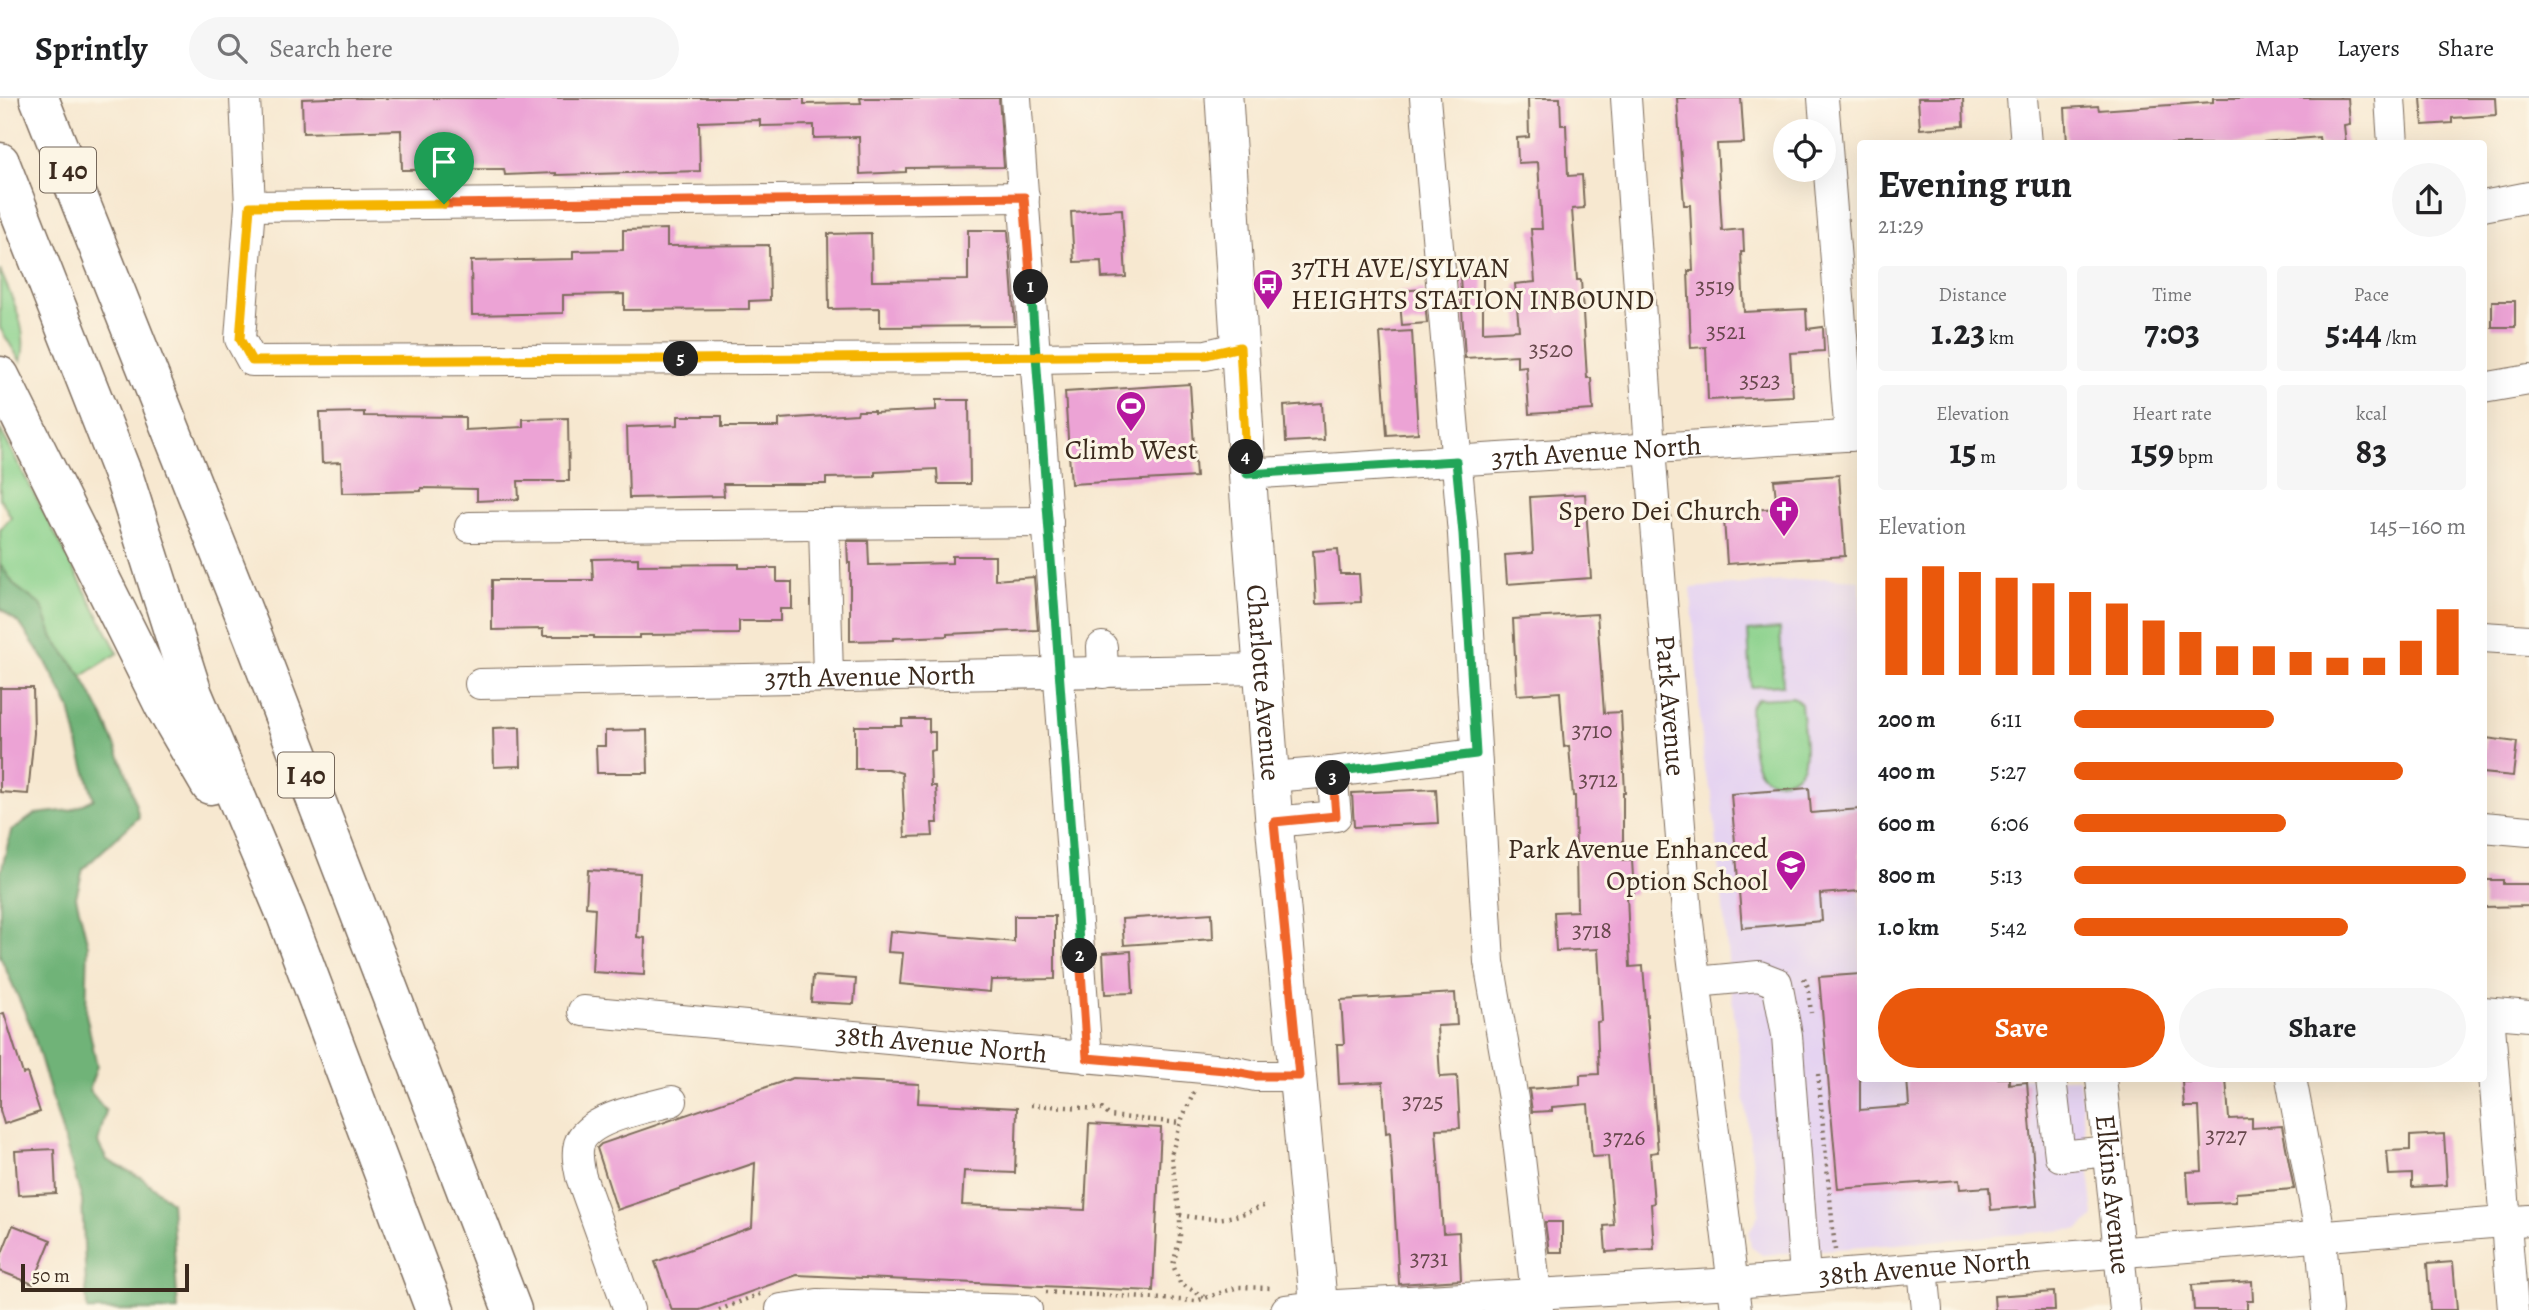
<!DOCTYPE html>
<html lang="en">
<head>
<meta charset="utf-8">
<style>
  :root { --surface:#fff; --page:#f6f6f6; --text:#202124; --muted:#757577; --line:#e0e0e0; --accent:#ea580c }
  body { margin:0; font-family:Alegreya,serif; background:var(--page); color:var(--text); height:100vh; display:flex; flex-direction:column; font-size:26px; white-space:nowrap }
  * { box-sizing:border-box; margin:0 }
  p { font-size:23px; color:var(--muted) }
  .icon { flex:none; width:38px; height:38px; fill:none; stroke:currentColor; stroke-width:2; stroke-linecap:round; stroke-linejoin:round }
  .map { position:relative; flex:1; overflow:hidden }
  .panel { position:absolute; left:1857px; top:42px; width:630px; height:942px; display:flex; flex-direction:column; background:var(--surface); border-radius:7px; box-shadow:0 7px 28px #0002 }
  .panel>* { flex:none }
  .fabs { position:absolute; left:1773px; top:21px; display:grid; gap:14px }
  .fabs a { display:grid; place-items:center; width:63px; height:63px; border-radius:50%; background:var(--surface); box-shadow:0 7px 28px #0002; font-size:35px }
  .scale { position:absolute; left:21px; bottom:18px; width:168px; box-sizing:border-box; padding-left:7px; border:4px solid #3b2a1e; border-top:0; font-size:19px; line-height:24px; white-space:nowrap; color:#3b2a1e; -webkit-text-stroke:5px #fcf5e5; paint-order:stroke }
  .pin { position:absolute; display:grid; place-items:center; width:60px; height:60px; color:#fff; margin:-72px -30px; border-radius:50% 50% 50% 0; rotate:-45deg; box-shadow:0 0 7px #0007 }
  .pin .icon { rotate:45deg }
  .km { position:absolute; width:35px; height:35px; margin:-18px; border-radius:50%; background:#222; color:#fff; font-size:19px; line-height:35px; text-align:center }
  .round { display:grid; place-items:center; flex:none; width:74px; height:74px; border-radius:37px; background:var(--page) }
  .headline { display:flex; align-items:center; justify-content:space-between; height:119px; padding:0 21px }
  h1 { font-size:38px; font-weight:600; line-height:52px }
  .metrics { display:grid; grid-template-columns:repeat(3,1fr); gap:10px; height:119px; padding:7px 21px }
  .metrics div { display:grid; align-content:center; border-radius:7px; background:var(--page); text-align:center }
  .metrics b { font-size:35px; font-weight:600 }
  .metrics small { font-size:19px; font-weight:400 }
  .metrics p { font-size:19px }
  .chart { height:196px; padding:14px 21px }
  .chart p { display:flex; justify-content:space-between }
  .chart svg { width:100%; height:126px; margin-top:7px; stroke:var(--accent); stroke-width:6 }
  .cta { display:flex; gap:14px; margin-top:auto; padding:14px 21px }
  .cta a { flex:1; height:80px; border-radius:42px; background:var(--accent); color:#fff; font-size:28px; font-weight:600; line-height:80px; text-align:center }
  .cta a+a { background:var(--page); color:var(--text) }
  ul { padding:0 21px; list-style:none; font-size:23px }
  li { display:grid; grid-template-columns:112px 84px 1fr; align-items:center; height:52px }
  li i { height:18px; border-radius:9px; background:var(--accent) }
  header { display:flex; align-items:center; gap:42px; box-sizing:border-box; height:98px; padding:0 35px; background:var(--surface); border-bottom:2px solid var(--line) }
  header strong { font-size:33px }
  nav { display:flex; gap:38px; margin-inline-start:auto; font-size:24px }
  .search { width:490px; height:63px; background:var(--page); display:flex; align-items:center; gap:18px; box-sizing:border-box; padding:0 24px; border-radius:38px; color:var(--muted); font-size:26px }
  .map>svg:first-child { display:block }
</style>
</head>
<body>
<header>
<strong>Sprintly</strong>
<div class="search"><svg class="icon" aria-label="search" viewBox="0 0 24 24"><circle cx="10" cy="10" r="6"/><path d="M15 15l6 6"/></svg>Search here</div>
<nav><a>Map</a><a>Layers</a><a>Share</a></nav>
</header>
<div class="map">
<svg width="2529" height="1212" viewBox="0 0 2529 1212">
  <rect width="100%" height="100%" fill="#fcf5e5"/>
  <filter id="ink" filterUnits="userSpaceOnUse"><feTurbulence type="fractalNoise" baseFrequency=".0143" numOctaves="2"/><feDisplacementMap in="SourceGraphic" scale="14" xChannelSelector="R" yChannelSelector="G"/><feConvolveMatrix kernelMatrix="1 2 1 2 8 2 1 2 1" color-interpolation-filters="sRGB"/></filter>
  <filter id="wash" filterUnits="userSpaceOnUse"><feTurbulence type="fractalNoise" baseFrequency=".00686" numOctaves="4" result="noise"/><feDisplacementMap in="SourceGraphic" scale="28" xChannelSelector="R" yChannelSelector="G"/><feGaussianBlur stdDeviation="1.57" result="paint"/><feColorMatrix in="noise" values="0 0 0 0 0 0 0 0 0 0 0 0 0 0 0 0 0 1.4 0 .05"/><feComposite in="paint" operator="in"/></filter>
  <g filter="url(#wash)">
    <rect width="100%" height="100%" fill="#f7e8d0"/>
    <polygon fill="#e5d3f1" points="1826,480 1860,482 1860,980 2079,980 2094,1119 2079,1131 1762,1157 1751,1149 1749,1135 1759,1115 1731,892 1712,695 1704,673 1691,490"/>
    <g fill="#8ad18c" stroke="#627e55" stroke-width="2">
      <path d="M0 172C12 201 30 232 21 264L0 230Z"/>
      <polygon points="0,331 118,555 82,578 53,540 41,508 15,488 0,466 0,432 11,419 0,400"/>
      <polygon points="1780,531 1783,587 1751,589 1748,533"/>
      <path d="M1793 599 1801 606C1802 622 1808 652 1803 667 1800 675 1792 682 1783 683 1746 689 1752 632 1750 609L1757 601Z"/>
    </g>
    <polygon fill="#6fb378" stroke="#556e4b" stroke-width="2" points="0,466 15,488 42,508 53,540 82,578 106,625 128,679 139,719 83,771 76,799 88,847 86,916 97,968 89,992 106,1013 98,1045 107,1062 142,1080 171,1104 178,1212 87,1212 82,1102 31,928 0,858 0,778 11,733 35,716 71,712 94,701 81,658 70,610 46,564 20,526 0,510"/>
    <g id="blocks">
      <g fill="#eca3d5">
        <polygon points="328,0 804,0 804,6 861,5 860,0 999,0 1004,69 906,70 906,74 860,76 859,39 814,40 814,27 760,28 760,22 699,24 700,73 556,77 556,75 505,77 504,71 402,72 401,32 303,35 302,1"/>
        <polygon points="1528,0 1560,0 1561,27 1566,27 1568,78 1582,77 1584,110 1572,111 1577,182 1581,182 1587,280 1591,280 1593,312 1529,316 1526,268 1517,269 1517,257 1465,260 1460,179 1483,179 1483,234 1519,232 1515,186 1535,184 1531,131 1542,131 1538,64 1518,65 1517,40 1529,39"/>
        <polygon points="1677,0 1741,0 1744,45 1717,46 1722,133 1743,131 1744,154 1741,154 1744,214 1806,211 1807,231 1823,229 1824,253 1790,255 1793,298 1708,302 1706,249 1691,250 1688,173 1693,173 1690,107 1684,107"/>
        <polygon points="1918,0 1963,0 1964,28 1920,31"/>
        <polygon points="2213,0 2348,0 2350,26 2344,27 2346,46 2320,46 2319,39 2241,46 2067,46 2065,10 2098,8 2099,12 2213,4"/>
        <polygon points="2421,0 2495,0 2496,17 2452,20 2452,25 2423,27"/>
        <polygon points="1122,111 1126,179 1102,180 1101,163 1074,164 1071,114"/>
        <polygon points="667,131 667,148 769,147 770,202 749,203 749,211 624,212 624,196 563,197 563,215 472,217 471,163 573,161 573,153 623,152 623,132"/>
        <polygon points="968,132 1008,132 1015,228 880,229 880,210 829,211 828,136 871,135 872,183 968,182"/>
        <polygon points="1424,191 1427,225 1402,227 1399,193"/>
        <rect x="2492" y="203" width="23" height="26"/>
        <polygon points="1412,233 1418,335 1387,337 1380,235"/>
        <polygon points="1190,286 1196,379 1071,386 1065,294"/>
        <polygon points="936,302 969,302 970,386 938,386 937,371 875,374 875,379 826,380 826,386 723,386 724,398 629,400 627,329 678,327 678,318 722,318 722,329 779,329 779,321 857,316 858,313 874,313 874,315 936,312"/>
        <polygon points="1322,305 1324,342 1286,344 1284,308"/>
        <polygon points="364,314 364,318 465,319 465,332 523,329 523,321 568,320 569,383 518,383 519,401 477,403 477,391 421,390 421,393 342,395 341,364 322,365 320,315"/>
        <polygon points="1839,377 1845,458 1727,466 1724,421 1742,420 1741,413 1777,410 1774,382"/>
        <polygon points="1585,396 1591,480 1507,486 1505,457 1533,455 1530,399"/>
        <polygon points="847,443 868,443 869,467 952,465 952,458 995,458 995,482 1034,479 1038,532 947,536 947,538 893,540 893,542 850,543 850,465 848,465"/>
        <polygon points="1338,451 1340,476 1359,476 1361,504 1316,506 1313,453"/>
        <polygon points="638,460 638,467 739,466 739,470 777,470 777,484 792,484 792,511 780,511 780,523 739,523 739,536 639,537 639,540 594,540 594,538 543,538 543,531 492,532 492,482 593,482 592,461"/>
        <polygon points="1597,516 1604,615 1621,614 1625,695 1623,695 1623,763 1632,762 1634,796 1627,796 1630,869 1643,868 1658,1054 1650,1055 1654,1105 1651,1106 1654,1151 1606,1154 1604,1128 1614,1127 1608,1058 1592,1059 1588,1006 1552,1009 1552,1013 1532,1014 1529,991 1580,987 1580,977 1599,976 1597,924 1602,923 1598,851 1556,853 1554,814 1577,813 1575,698 1573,698 1569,648 1564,649 1560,594 1517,597 1513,521"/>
        <polygon points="0,590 33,590 34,635 28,696 0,694"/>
        <polygon points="902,621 929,621 929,634 935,634 935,652 930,653 931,688 936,688 938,725 932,725 933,738 905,739 902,675 888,671 855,671 855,628 902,628"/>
        <polygon points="520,629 521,668 494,669 493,630"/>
        <polygon points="647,632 648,675 597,675 596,648 605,648 605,633"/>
        <polygon points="2486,640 2517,644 2513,678 2483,675"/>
        <polygon points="1809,690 1811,715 1860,711 1860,793 1820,796 1822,823 1742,830 1731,696"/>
        <polygon points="1436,691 1438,725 1354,729 1352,695"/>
        <polygon points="588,772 640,775 637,839 645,840 644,877 592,874 595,810 586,809"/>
        <polygon points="2483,782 2503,782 2503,786 2529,786 2529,808 2483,809"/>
        <polygon points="1212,815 1213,841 1124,847 1122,821"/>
        <polygon points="1014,818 1055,818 1055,881 991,882 990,894 900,886 903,855 888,854 890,833 1014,844"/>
        <polygon points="1131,853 1133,895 1105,896 1103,855"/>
        <polygon points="1860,876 1860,1012 1909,1008 1907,980 2009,980 2009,986 2027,984 2037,1108 1991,1112 1989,1089 1960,1091 1959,1082 1838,1091 1819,879"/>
        <polygon points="813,878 856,881 854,906 811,904"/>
        <polygon points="1455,895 1457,927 1437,928 1440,979 1457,978 1460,1030 1436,1031 1443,1135 1459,1134 1461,1182 1399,1186 1390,1034 1386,1035 1383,984 1339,986 1337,946 1344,946 1341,902"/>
        <polygon points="4,915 23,976 27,975 40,1014 4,1026 0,1012 0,916"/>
        <polygon points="793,980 919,986 918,1005 1017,1010 1015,1075 964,1073 962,1107 1085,1112 1089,1026 1161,1030 1153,1193 797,1177 700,1212 672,1212 655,1164 752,1129 755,1065 617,1112 597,1050 601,1046"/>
        <polygon points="2190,980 2226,980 2229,1021 2252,1020 2252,1030 2282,1028 2294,1091 2236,1095 2236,1104 2189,1106 2187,1074 2202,1073 2199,1009 2184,1009 2182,984 2190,984"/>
        <polygon points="2444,1036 2447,1087 2412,1089 2412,1076 2389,1077 2387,1053 2410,1052 2410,1038"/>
        <polygon points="54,1051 56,1095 18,1097 15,1053"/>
        <polygon points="1545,1124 1562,1124 1562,1154 1549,1154"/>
        <polygon points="13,1127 51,1142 33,1186 0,1173 0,1160"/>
        <polygon points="2453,1164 2457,1212 2430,1212 2427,1166"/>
        <polygon points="2252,1183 2253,1203 2247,1203 2247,1212 2194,1212 2192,1187"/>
        <polygon points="2054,1194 2055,1212 1995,1212 1994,1198"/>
      </g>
    </g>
  </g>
  <g filter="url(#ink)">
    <use href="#blocks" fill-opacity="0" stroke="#7d6c5c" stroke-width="2"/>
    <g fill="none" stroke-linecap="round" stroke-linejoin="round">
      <g stroke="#7d6c5c" stroke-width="32">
        <g id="minor">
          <polyline points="245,0 250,108 240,241 252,263 1036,260 1206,257 1240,249"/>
          <polyline points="1016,0 1087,960"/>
          <polyline points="1425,0 1463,436 1489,864 1513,1001 1538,1212"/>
          <path id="s1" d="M1626 0 1650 351 1687 816 1736 1212"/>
          <polyline points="1823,0 1850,338"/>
          <polyline points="2022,0 2026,46"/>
          <polyline points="2390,0 2393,46"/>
          <polyline points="250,108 1024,99"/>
          <polyline points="2483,108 2529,99"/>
          <polyline points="2483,290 2529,282"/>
          <path id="s2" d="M1247 376 1860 337"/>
          <polyline points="824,426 828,579"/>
          <polyline points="470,429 1048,424"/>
          <polyline points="2483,539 2529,542"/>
          <polyline points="1102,549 1103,575"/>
          <path id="s3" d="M480 586 1262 571"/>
          <polyline points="1332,674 1476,656"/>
          <polyline points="1271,679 1332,674 1336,718 1274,724"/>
          <polyline points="2483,729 2529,733"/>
          <polyline points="1696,884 1759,878 1777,885 1787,937 1805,1179"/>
          <path id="s4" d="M583 913 1225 972 1256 978H1299"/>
          <polyline points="2483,914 2529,918"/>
          <polyline points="2489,915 2513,1212"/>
          <polyline points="2051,980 2060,1058 2109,1053"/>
          <path id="s5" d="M2101 980 2125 1212"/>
          <polyline points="2291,980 2321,1140 2327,1212"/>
          <polyline points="1923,1170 1927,1212"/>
          <polyline points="781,1211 817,1206 1027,1212"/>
          <path d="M629 1212 581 1079C579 1069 576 1057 579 1046 588 1019 647 1010 672 1003"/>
          <path id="s6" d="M1286 1212 1319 1208 1734 1185 2529 1122"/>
        </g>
      </g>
      <g stroke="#7d6c5c" stroke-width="39">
        <g id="major">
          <path id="s7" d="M1224 0 1249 400 1274 724 1319 1212"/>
        </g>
      </g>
      <g stroke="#7d6c5c" stroke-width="41">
        <g id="highway">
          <polyline points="39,0 253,538 512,1212"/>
          <polyline points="0,64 125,382 193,596 286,817 435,1212"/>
          <polyline points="0,278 164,608 210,687"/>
        </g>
      </g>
      <g stroke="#7d6c5c" stroke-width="4.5" stroke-dasharray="2 5" stroke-linecap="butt">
        <polyline points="1804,880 1808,889 1811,915"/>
        <polyline points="1818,976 1835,1152"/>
        <polyline points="1194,994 1182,1021 1171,1057 1180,1117 1180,1139 1173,1167 1180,1185 1204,1199"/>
        <polyline points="1031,1007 1102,1011 1110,1018 1181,1025"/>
        <path d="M1180 1117C1219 1124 1232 1121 1268 1106"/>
        <polyline points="1046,1194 1196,1203 1238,1189 1273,1190"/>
        <polyline points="719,1212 760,1196"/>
      </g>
      <use href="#minor" stroke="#fff" stroke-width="30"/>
      <use href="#major" stroke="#fff" stroke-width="37"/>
      <use href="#highway" stroke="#fff" stroke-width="38"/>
    </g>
  </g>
  <g fill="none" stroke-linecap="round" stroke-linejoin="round" filter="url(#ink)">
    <g stroke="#fff" stroke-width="14">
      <polyline id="split-1" points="444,106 1024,99 1031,189"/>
    </g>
    <g stroke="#fff" stroke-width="14">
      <polyline id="split-2" points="1031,189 1080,858"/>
    </g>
    <g stroke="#fff" stroke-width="14">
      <polyline id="split-3" points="1080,858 1087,960 1225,972 1256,978 1299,978 1274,724 1336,718 1333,680"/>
    </g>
    <g stroke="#fff" stroke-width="14">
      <polyline id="split-4" points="1246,359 1247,376 1456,363 1463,436 1476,656 1332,674 1333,680"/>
    </g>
    <g stroke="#fff" stroke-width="14">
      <polyline id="split-5" points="681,261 1206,257 1240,249 1246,359"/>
    </g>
    <g stroke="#fff" stroke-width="14">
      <polyline id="split-6" points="444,106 250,108 240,241 252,263 681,261"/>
    </g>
    <use href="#split-1" stroke="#f0652b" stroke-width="9"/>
    <use href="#split-2" stroke="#22a559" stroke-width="9"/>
    <use href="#split-3" stroke="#f0652b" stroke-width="9"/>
    <use href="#split-4" stroke="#22a559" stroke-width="9"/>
    <use href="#split-5" stroke="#f5b400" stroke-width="9"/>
    <use href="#split-6" stroke="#f5b400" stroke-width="9"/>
  </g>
  <defs>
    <g id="bus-pin" transform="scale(1.575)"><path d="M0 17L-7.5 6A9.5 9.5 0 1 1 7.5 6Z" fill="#b5179e" stroke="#fcf5e5"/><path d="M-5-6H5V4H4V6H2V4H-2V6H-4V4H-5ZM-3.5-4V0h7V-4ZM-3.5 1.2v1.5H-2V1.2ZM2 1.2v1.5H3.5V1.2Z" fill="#fff"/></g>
    <g id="stadium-pin" transform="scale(1.575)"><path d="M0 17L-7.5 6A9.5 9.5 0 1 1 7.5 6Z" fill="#b5179e" stroke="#fcf5e5"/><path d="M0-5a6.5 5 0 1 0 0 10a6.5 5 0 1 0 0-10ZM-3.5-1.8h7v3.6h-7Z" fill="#fff"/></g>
    <g id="church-pin" transform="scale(1.575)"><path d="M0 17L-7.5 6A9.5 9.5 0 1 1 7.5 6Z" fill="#b5179e" stroke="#fcf5e5"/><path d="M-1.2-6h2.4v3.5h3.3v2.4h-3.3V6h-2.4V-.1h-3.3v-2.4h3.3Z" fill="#fff"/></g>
    <g id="school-pin" transform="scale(1.575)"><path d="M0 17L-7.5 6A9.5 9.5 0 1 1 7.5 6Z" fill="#b5179e" stroke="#fcf5e5"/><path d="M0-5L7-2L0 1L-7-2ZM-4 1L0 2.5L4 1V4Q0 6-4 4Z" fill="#fff"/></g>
  </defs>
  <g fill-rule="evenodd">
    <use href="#bus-pin" x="1268" y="186"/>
    <use href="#stadium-pin" x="1131" y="308"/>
    <use href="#church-pin" x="1784" y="413"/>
    <use href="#school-pin" x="1791" y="767"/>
  </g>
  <g text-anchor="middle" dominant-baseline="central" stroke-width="6" stroke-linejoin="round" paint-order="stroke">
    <g font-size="24" fill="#67484c">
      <text x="1715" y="188">3519</text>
      <text x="1726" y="233">3521</text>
      <text x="1551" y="251">3520</text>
      <text x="1760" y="282">3523</text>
      <text x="1592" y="632">3710</text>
      <text x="1598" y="681">3712</text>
      <text x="1592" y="832">3718</text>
      <text x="1423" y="1003">3725</text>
      <text x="2226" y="1037">3727</text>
      <text x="1624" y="1039">3726</text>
      <text x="1429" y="1160">3731</text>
    </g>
    <g fill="#fcf5e5" stroke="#75675a" stroke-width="2">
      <rect x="40" y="49.5" width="56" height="45" rx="5"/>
      <rect x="278" y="654.5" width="56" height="45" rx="5"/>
    </g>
    <g font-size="26" font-weight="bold" fill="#3b2a1e">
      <text x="68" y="72">I 40</text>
      <text x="306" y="677">I 40</text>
    </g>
    <g font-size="28" fill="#3b2a1e" stroke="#fcf5e5" text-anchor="end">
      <text x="1291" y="170" text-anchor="start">37TH AVE/SYLVAN<tspan x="1291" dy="32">HEIGHTS STATION INBOUND</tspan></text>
      <text x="1131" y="352" text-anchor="middle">Climb West</text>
      <text x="1761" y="413">Spero Dei Church</text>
      <text x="1768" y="751">Park Avenue Enhanced<tspan x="1768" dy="32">Option School</tspan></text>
    </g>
    <g font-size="28" fill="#3b2a1e" stroke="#fcf5e5">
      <text stroke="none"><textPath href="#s2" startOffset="350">37th Avenue North</textPath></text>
      <text stroke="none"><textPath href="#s3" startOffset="390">37th Avenue North</textPath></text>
      <text stroke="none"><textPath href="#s7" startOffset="586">Charlotte Avenue</textPath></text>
      <text stroke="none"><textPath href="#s1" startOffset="609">Park Avenue</textPath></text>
      <text stroke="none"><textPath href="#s4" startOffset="360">38th Avenue North</textPath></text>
      <text stroke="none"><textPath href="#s5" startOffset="117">Elkins Avenue</textPath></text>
      <text stroke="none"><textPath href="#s6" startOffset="640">38th Avenue North</textPath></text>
    </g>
  </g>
</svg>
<div class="fabs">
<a><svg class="icon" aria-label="locate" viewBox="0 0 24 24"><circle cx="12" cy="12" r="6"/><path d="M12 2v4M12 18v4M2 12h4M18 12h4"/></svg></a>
</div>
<div class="scale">50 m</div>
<div class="pin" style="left:444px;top:106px;background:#1e9e55"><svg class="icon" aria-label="arrive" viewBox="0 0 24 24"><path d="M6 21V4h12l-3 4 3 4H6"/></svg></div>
<b class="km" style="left:1031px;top:189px">1</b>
<b class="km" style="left:1080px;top:858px">2</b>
<b class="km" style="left:1333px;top:680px">3</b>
<b class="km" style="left:1246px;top:359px">4</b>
<b class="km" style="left:681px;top:261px">5</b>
<section class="panel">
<div class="headline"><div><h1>Evening run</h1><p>21:29</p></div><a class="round"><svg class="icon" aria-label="share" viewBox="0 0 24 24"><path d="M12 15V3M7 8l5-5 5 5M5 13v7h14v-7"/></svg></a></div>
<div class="metrics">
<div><p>Distance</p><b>1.23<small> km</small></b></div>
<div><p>Time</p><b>7:03</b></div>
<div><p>Pace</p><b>5:44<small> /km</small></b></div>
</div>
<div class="metrics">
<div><p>Elevation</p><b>15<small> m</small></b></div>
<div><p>Heart rate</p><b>159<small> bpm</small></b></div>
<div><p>kcal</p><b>83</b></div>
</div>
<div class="chart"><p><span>Elevation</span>145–160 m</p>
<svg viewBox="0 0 160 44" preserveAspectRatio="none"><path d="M5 44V10M15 44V6M25 44V8M35 44V10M45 44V12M55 44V15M65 44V19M75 44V25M85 44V29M95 44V34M105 44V34M115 44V36M125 44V38M135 44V38M145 44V32M155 44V21"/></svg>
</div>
<ul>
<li><b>200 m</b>6:11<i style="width:51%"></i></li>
<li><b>400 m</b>5:27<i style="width:84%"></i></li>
<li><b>600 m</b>6:06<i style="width:54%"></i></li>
<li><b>800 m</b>5:13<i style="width:100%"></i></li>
<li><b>1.0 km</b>5:42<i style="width:70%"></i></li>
</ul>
<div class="cta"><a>Save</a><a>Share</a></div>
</section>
</div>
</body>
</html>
